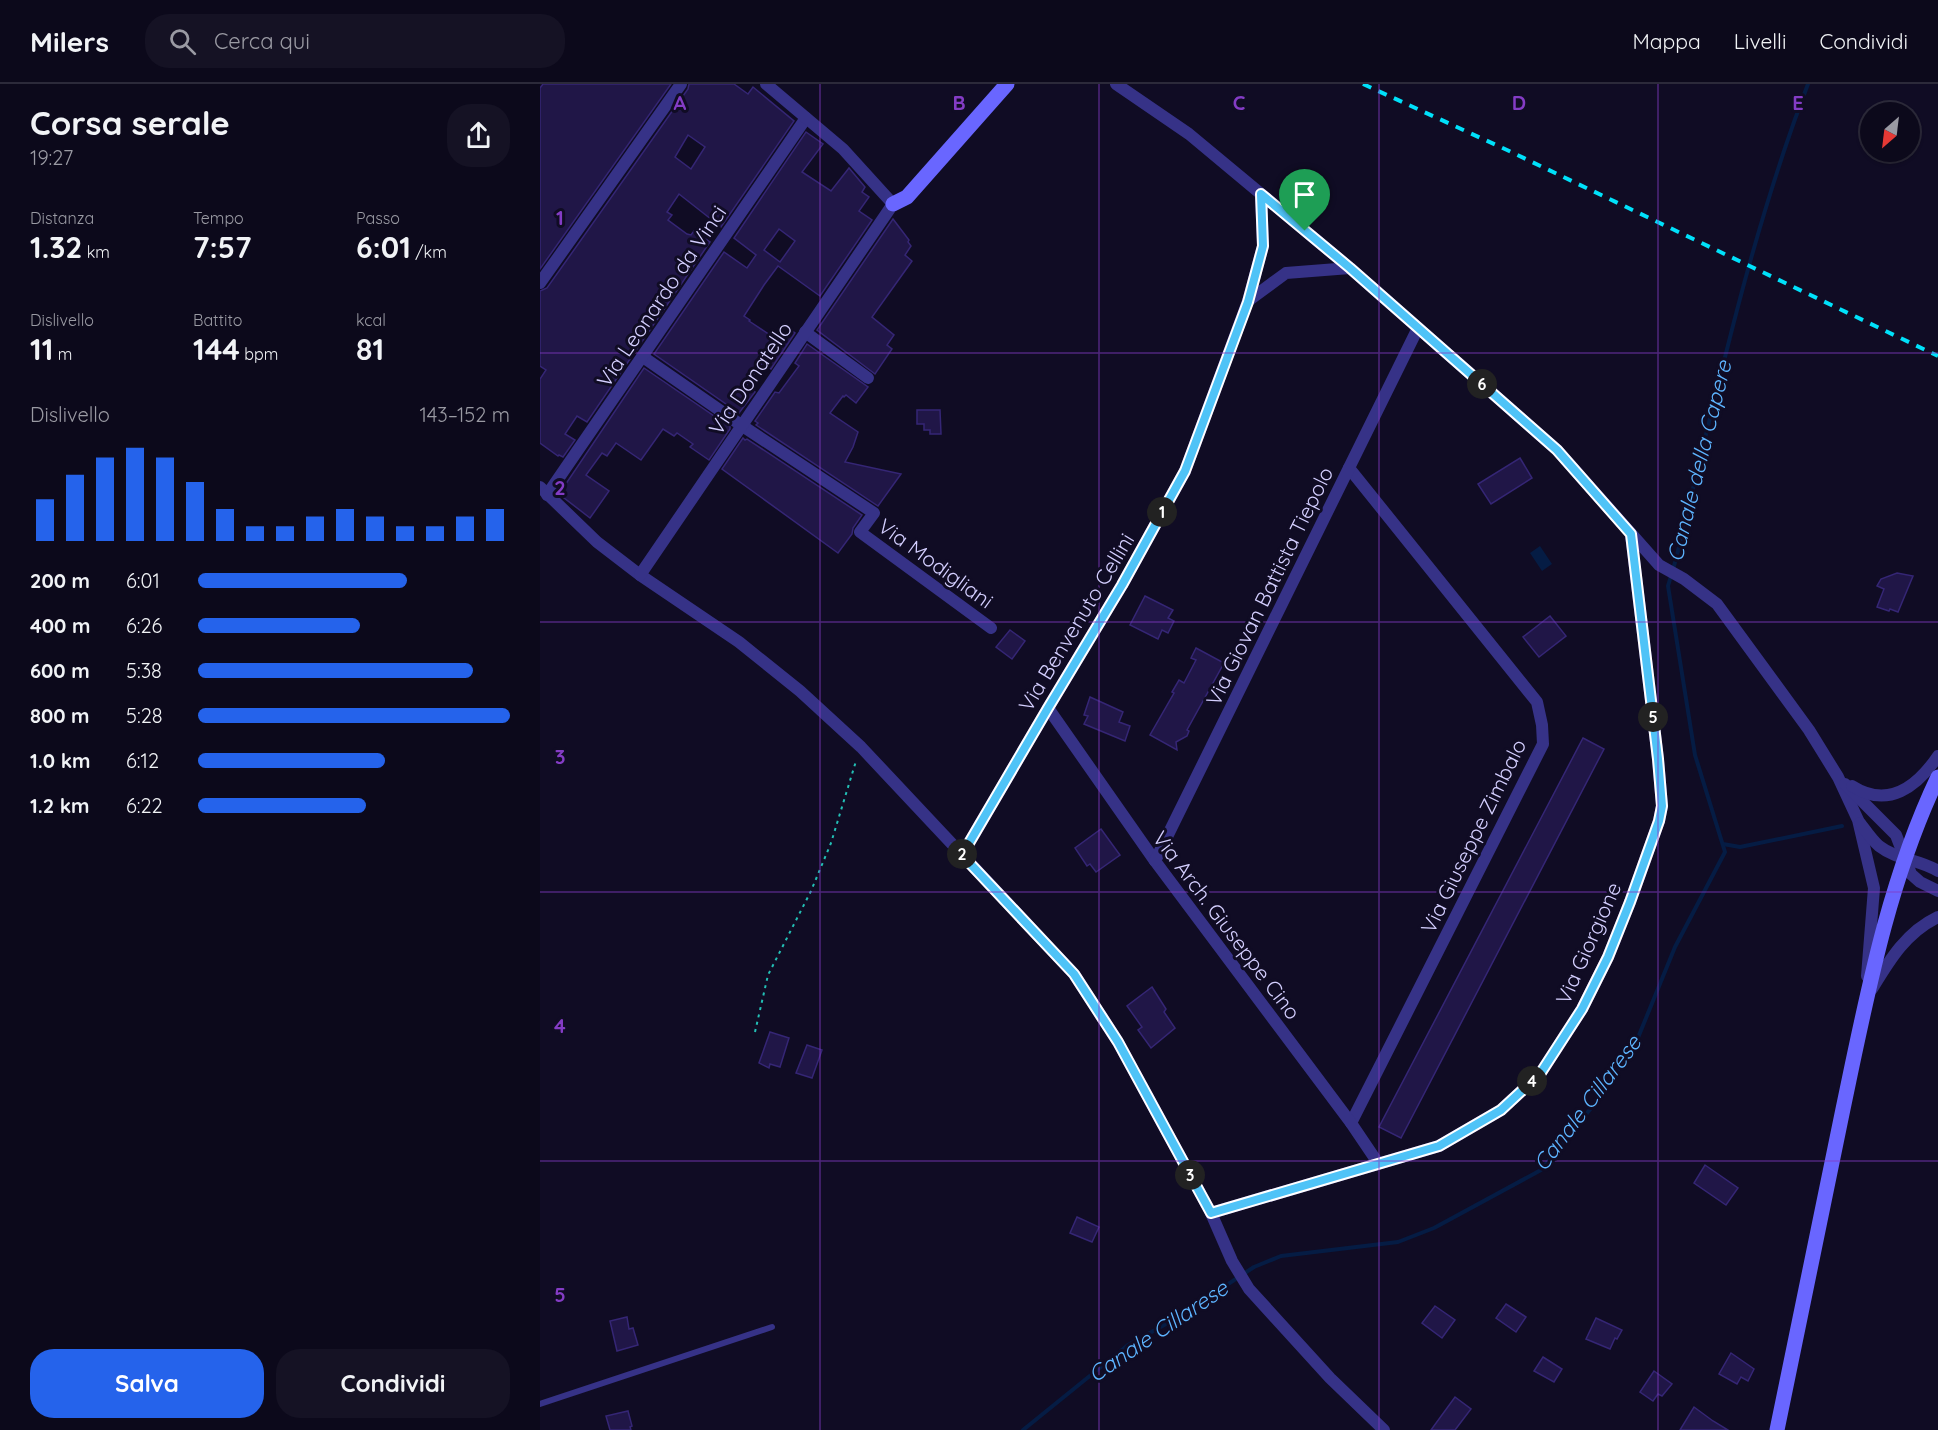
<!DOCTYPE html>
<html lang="it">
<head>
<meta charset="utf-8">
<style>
  :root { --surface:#0c091b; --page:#151224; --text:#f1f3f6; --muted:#9a9aa3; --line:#2c2a3a; --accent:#2563eb }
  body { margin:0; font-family:Quicksand,sans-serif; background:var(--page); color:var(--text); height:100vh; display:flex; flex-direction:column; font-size:22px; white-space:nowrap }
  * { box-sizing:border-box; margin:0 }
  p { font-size:20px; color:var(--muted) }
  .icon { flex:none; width:33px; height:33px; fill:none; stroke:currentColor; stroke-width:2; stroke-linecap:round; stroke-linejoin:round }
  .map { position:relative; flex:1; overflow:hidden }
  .drawer { display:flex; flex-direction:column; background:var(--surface); width:540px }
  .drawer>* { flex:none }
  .needle { width:39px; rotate:208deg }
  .tools { position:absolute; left:1320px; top:18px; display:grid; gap:12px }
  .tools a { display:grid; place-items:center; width:60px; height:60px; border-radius:50%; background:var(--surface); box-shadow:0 2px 4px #0004,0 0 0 2px var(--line); font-size:30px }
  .pin { position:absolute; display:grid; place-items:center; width:51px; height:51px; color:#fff; margin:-62px -26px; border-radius:50% 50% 50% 0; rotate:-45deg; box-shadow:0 0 6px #0007 }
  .pin .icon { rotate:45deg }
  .km { position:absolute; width:30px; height:30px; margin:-15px; border-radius:50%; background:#222; color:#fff; font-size:16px; line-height:30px; text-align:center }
  .round { display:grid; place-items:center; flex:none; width:63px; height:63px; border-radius:24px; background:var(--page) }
  .overview { display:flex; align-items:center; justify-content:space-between; height:102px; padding:0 30px }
  h1 { font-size:33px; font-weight:700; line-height:45px }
  .stats { display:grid; grid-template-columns:repeat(3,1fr); gap:9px; height:102px; padding:6px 30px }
  .stats div { display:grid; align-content:center }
  .stats b { font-size:30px; font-weight:700 }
  .stats small { font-size:16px; font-weight:400 }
  .stats p { font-size:16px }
  .chart { height:168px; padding:12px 30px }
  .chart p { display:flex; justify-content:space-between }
  .chart svg { width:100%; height:108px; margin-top:6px; stroke:var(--accent); stroke-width:6 }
  .primary-button { display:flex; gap:12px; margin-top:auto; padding:12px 30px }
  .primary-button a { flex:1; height:69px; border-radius:24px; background:var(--accent); color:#fff; font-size:24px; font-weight:700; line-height:69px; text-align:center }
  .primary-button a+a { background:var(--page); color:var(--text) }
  ul { padding:0 30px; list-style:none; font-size:20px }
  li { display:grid; grid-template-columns:96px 72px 1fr; align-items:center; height:45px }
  li i { height:15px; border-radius:8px; background:var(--accent) }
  header { display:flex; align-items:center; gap:36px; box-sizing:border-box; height:84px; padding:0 30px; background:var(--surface); border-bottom:2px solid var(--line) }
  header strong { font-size:28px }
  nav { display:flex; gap:33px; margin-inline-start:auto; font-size:21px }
  .search { width:420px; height:54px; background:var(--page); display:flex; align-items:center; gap:15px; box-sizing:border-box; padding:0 21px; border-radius:24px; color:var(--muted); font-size:22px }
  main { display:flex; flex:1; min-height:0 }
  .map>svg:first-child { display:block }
</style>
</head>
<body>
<header>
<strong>Milers</strong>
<div class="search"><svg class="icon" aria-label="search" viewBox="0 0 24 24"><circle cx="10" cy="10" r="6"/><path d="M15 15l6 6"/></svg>Cerca qui</div>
<nav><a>Mappa</a><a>Livelli</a><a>Condividi</a></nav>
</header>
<main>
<section class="drawer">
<div class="overview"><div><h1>Corsa serale</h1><p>19:27</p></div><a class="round"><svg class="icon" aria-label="share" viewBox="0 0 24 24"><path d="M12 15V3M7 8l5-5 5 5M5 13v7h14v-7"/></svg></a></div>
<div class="stats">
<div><p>Distanza</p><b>1.32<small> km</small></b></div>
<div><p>Tempo</p><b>7:57</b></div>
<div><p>Passo</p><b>6:01<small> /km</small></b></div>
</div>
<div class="stats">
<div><p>Dislivello</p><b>11<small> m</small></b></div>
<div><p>Battito</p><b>144<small> bpm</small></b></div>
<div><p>kcal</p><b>81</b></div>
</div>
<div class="chart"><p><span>Dislivello</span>143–152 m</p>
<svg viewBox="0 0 160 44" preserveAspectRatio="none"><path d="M5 44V27M15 44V17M25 44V10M35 44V6M45 44V10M55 44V20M65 44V31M75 44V38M85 44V38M95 44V34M105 44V31M115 44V34M125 44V38M135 44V38M145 44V34M155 44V31"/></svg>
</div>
<ul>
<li><b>200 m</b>6:01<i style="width:67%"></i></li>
<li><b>400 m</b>6:26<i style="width:52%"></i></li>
<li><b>600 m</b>5:38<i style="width:88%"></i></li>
<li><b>800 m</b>5:28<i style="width:100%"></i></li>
<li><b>1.0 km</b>6:12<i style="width:60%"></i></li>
<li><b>1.2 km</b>6:22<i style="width:54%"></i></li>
</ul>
<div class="primary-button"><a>Salva</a><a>Condividi</a></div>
</section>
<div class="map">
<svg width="1398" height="1346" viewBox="0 0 1398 1346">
  <rect width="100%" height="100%" fill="#100c24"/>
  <polygon fill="#051c44" points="1000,462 1012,480 1002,487 990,469"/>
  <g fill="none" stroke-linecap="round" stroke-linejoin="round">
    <g stroke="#051c44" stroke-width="4">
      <polyline points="1183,760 1200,763 1302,742"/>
      <path d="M483 1346 588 1261 635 1235 714 1183 741 1172 858 1158 894 1144 1001 1086 1056 1018 1095 961 1135 863 1185 768 1155 671 1128 502 1136 475C1175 316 1209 154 1268 0"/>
    </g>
  </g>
  <g fill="#201647" stroke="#352675" stroke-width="1.5" fill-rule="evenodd">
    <polygon points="3,0 131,0 0,185 0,4"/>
    <path d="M149 0H194L208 10 213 3 254 37 181 143 139 110 127 128 132 131 128 136 147 150 151 151 154 147 170 158 47 338 37 332 25 350 35 356 23 373 19 371 18 372 0 359V295L6 286 0 282V207L7 204 148 5ZM148 51 165 63 151 85 135 73Z"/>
    <path d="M266 48 283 60 262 88 291 107 309 84 325 103 322 108 329 113 319 127 332 136 280 212 238 182 224 201 204 232 210 236 209 237 242 259 251 246 255 249 231 285 222 279 206 302 215 308 199 329 114 270 184 168 207 184 216 171 194 154ZM239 145 255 157 240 178 224 166Z"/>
    <polygon points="353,135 369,156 368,158 371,162 365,171 372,177 332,233 354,251 347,261 352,265 335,290 277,246"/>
    <polygon points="267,260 328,303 316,319 306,311 304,313 303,312 290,329 318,348 313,363 305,378 361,390 338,422 216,341 218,339 215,337 235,308 239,309 259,282 255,279"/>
    <polygon points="104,284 190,343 190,345 169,376 150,363 153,360 137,349 134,352 123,345 101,376 76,359 67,372 62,369 46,391 69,407 50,434 19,410"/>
    <polygon points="377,326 400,326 401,350 390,350 390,346 384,346 384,340 377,340"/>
    <polygon points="203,354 205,356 207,355 322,431 313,444 312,450 298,469 182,385"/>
    <polygon points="980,374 992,394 951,420 938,400"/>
    <polygon points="1357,489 1373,492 1358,528 1350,525 1349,527 1337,523 1344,505 1337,502 1341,495"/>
    <polygon points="605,512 633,526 628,534 634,537 628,549 622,546 618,555 590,541"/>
    <polygon points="1010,532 1026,552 999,573 983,553"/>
    <polygon points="470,546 485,557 472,575 456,563"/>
    <polygon points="656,564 684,579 647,646 649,647 647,652 636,658 637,666 610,651 634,609 632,608 639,596 644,599 656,576 651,574"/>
    <polygon points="550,613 583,628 579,638 590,642 585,657 544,640 548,632 544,631"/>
    <polygon points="1043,654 1064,665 861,1054 839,1043"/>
    <polygon points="561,745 580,771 556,788 550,780 547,782 535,764"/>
    <polygon points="612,903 626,925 624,928 635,944 611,964 598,946 602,943 587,922"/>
    <polygon points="230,948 249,954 240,983 230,980 229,984 219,979"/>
    <polygon points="267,961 282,966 272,994 256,989"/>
    <polygon points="1165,1081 1198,1104 1186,1121 1154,1099"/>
    <polygon points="537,1133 559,1143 552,1158 530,1149"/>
    <polygon points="966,1220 986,1233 976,1248 956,1234"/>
    <polygon points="895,1222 915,1236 902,1254 882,1239"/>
    <polygon points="87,1233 89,1245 93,1244 98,1261 77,1267 70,1237"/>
    <polygon points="1056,1234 1082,1246 1077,1255 1075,1254 1070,1265 1046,1255"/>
    <polygon points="1191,1269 1214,1285 1208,1297 1201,1293 1197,1300 1179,1290"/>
    <polygon points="1003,1273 1022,1285 1014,1298 994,1287"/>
    <polygon points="1114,1287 1132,1300 1122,1312 1118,1310 1113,1317 1100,1308"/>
    <polygon points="915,1313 931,1325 915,1346 891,1346"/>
    <polygon points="1154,1323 1173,1337 1188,1346 1140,1346"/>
    <polygon points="88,1327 92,1342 90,1343 91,1346 70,1346 66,1332"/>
  </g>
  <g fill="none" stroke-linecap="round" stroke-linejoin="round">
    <polyline stroke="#23bfb5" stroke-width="2" stroke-dasharray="3 4.5" stroke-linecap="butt" points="215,948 228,891 271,807 291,759 316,677"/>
    <polyline stroke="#363287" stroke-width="6" points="0,1320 232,1243"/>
    <g stroke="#363287" stroke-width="12">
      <polyline points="576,0 649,50 810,184 1017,366 1119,481 1144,495 1177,520 1269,646 1298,693 1318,736 1334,804 1327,892"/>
      <polyline points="0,199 141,0"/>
      <polyline points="708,217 746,189 810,184"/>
      <polyline points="265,248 328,294"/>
      <polyline points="103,273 201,341 334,429 320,448 451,544"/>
      <polyline points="809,384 997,618 1002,641 1003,660 811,1039"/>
      <polyline points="0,403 57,458 100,491 199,558 260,607 321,663 534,890 578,958 671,1129 692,1177 709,1205 790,1294 844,1346"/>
      <polyline points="7,411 266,34"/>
      <polyline points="100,491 353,120 303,65 226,0"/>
      <polyline points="508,624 615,777 811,1039 838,1079"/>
      <polyline points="1305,700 1356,751 1371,790 1380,798 1398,807"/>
      <path d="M1312 702C1348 725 1377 703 1398 672"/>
      <path d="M1320 739C1326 747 1332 756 1339 762 1357 776 1379 775 1398 787"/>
      <polyline points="422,771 508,624 582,501 645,387 708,217 723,162 721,110"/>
      <polyline points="615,777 878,244"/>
      <path d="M1332 905C1349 877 1366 848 1398 833"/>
      <polyline points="671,1129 899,1062 961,1026 1000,990 1042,925 1068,873 1090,818 1119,737 1122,722 1118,675 1091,451"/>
    </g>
    <g stroke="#6966ff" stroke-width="15">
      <polyline points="353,120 367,113 467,0"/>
      <path d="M1237 1346C1259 1239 1281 1132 1303 1025 1327 911 1348 798 1398 693"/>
    </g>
    <polyline stroke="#00e1fa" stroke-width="4" stroke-dasharray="9 8" stroke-linecap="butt" points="823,0 967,66 1398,272"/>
  </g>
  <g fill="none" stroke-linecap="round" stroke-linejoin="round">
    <g stroke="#fff" stroke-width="12">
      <polygon id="route" points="721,110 810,184 1017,366 1091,450 1118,675 1122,722 1119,737 1090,818 1068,873 1042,925 1000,990 961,1026 899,1062 671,1129 578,958 534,890 422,771 508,624 582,501 645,387 708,218 723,162"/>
    </g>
    <use href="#route" stroke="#4fc3f7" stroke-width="8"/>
  </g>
  <path fill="none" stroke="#843cc5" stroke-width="1.5" stroke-opacity="0.55" d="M280 0V1346M559 0V1346M839 0V1346M1118 0V1346M0 269H1398M0 538H1398M0 808H1398M0 1077H1398"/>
  <g text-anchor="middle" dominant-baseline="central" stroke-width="6" stroke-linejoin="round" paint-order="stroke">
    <g font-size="21" fill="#d4cfff" stroke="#100c24">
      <text transform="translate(121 212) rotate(-56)">Via Leonardo da Vinci</text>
      <text transform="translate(210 294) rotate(-56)">Via Donatello</text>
      <text transform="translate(396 479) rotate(36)">Via Modigliani</text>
      <text transform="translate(729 502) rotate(-64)">Via Giovan Battista Tiepolo</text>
      <text transform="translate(536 538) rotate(-59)">Via Benvenuto Cellini</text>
      <text transform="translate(933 752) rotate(-64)">Via Giuseppe Zimbalo</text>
      <text transform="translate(687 841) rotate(53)">Via Arch. Giuseppe Cino</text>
      <text transform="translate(1048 859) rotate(-66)">Via Giorgione</text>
    </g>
    <g font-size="22" font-style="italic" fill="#5db4ff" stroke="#100c24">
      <text transform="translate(1159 377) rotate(-76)">Canale della Capere</text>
      <text transform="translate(1047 1019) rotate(-53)">Canale Cillarese</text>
      <text transform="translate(618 1247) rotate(-34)">Canale Cillarese</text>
    </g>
  </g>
  <g font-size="20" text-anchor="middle" font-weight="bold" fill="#843cc5" stroke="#100c24" stroke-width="6" stroke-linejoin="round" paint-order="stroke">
    <text x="140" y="26">A</text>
    <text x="419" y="26">B</text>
    <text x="699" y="26">C</text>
    <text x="979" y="26">D</text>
    <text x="1258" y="26">E</text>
    <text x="20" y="141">1</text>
    <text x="20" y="411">2</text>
    <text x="20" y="680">3</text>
    <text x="20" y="949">4</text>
    <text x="20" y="1218">5</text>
  </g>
</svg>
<div class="tools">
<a><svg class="needle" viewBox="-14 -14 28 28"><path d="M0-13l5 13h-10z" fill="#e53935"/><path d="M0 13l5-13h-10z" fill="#9a9aa3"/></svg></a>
</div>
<div class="pin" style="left:765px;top:147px;background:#1e9e55"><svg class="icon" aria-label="arrive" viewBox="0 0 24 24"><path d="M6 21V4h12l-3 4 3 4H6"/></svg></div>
<b class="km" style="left:622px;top:428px">1</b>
<b class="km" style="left:422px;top:770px">2</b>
<b class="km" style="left:650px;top:1091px">3</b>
<b class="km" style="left:992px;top:997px">4</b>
<b class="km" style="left:1113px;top:633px">5</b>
<b class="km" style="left:942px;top:300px">6</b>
</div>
</main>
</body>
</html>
